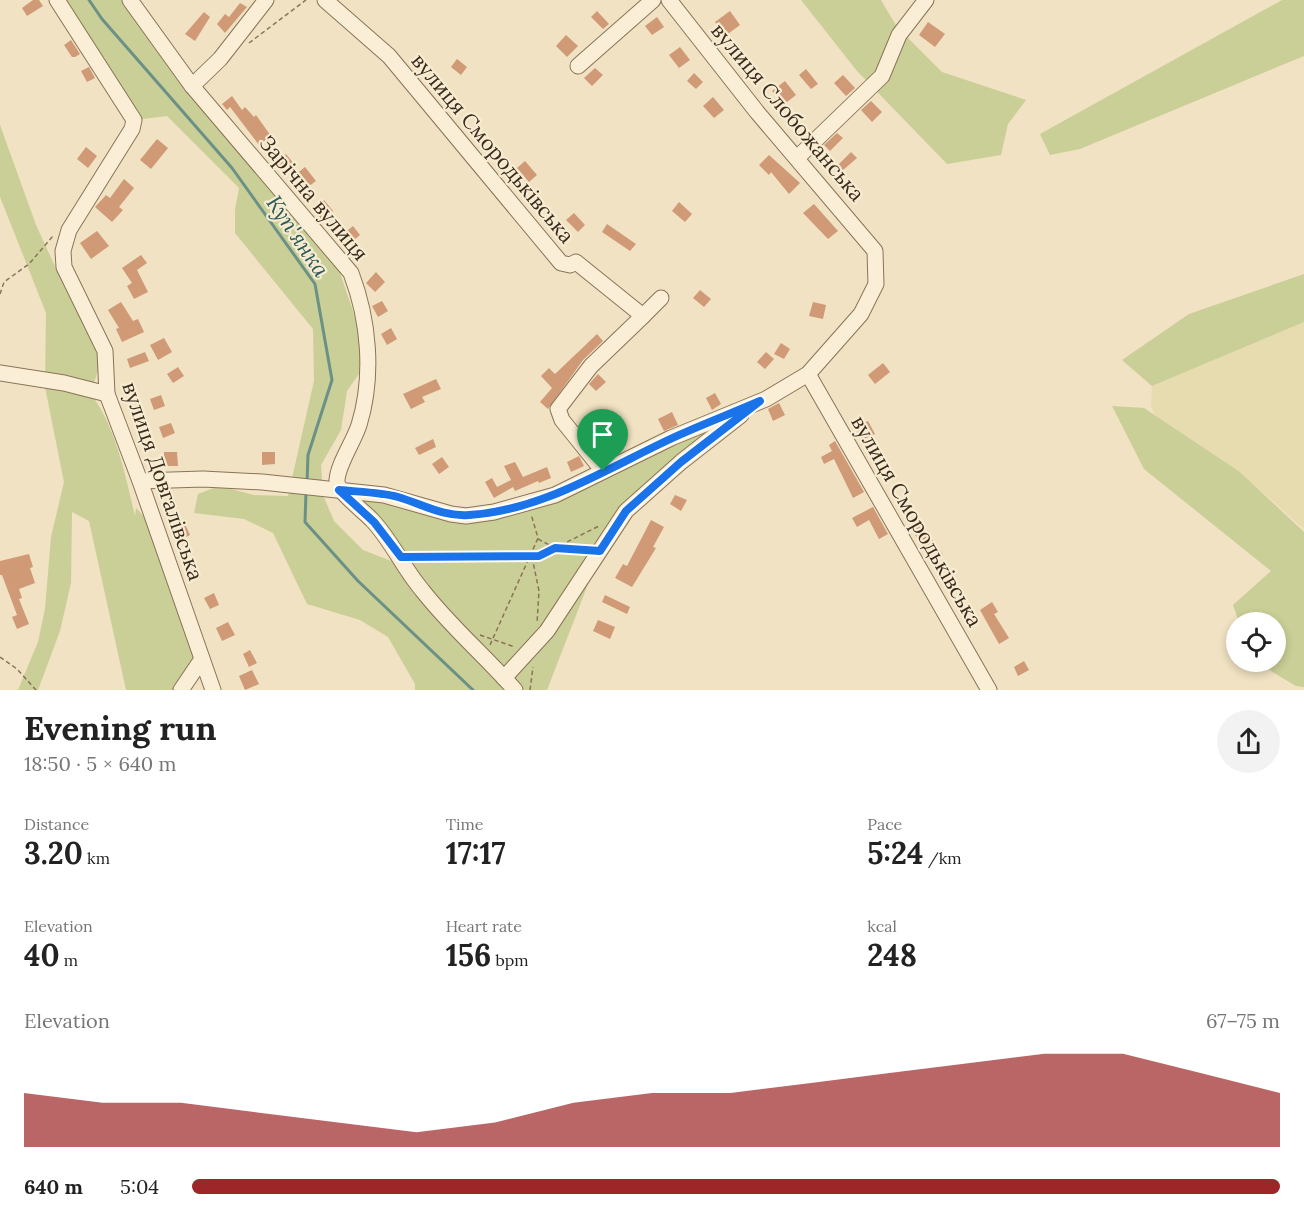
<!DOCTYPE html>
<html lang="en">
<head>
<meta charset="utf-8">
<style>
  :root { --surface:#fff; --page:#f2f2f2; --text:#222; --muted:#767676; --accent:#9d2628 }
  body { margin:0; font-family:Lora,serif; background:var(--page); color:var(--text); height:100vh; display:flex; flex-direction:column; font-size:22px; white-space:nowrap }
  * { box-sizing:border-box; margin:0 }
  p { font-size:20px; color:var(--muted) }
  .icon { flex:none; width:33px; height:33px; fill:none; stroke:currentColor; stroke-width:2; stroke-linecap:round; stroke-linejoin:round }
  .map { position:relative; height:690px; overflow:hidden }
  .drawer { display:flex; flex-direction:column; background:var(--surface); flex:1 }
  .drawer>* { flex:none }
  .controls { position:absolute; left:1226px; top:612px; display:grid; gap:12px }
  .controls a { display:grid; place-items:center; width:60px; height:60px; border-radius:50%; background:var(--surface); box-shadow:0 3px 9px #0003; font-size:30px }
  .pin { position:absolute; display:grid; place-items:center; width:51px; height:51px; color:#fff; margin:-62px -26px; border-radius:50% 50% 50% 0; rotate:-45deg; box-shadow:0 0 6px #0007 }
  .pin .icon { rotate:45deg }
  .round { display:grid; place-items:center; flex:none; width:63px; height:63px; border-radius:32px; background:var(--page) }
  .head { display:flex; align-items:center; justify-content:space-between; height:102px; padding:0 24px }
  h1 { font-size:33px; font-weight:800; line-height:45px }
  .stats { display:grid; grid-template-columns:repeat(3,1fr); gap:9px; height:102px; padding:6px 24px }
  .stats div { display:grid; align-content:center }
  .stats b { font-size:30px; font-weight:800 }
  .stats small { font-size:16px; font-weight:400 }
  .stats p { font-size:16px }
  .chart { height:168px; padding:12px 24px }
  .chart p { display:flex; justify-content:space-between }
  .chart svg { width:100%; height:108px; margin-top:6px; fill:var(--accent); opacity:.7 }
  ul { padding:0 24px; list-style:none; font-size:20px }
  li { display:grid; grid-template-columns:96px 72px 1fr; align-items:center; height:45px }
  li i { height:15px; border-radius:8px; background:var(--accent) }
  .map>svg:first-child { display:block }
</style>
</head>
<body>
<div class="map">
<svg width="1304" height="690" viewBox="0 0 1304 690">
  <rect width="100%" height="100%" fill="#f0e2c2"/>
  <polygon fill="#e6dcaf" points="1304,322 1304,529 1240,472 1155,415 1151,406 1152,386"/>
  <g fill="#c9cf96">
    <polygon points="59,0 130,0 339,270 356,320 363,368 347,391 341,430 321,465 323,495 334,521 363,550 404,566 339,490 494,512 760,401 630,508 592,574 547,690 415,690 415,684 388,637 360,620 307,604 273,533 244,519 194,513 198,494 219,486 254,495 288,496 314,381 313,329 235,233 235,210 239,188 167,116 134,120"/>
    <polygon points="801,0 881,0 897,27 942,72 1026,100 1008,124 1001,155 947,164 857,71"/>
    <polygon points="1282,0 1304,0 1304,56 1080,149 1050,155 1040,134"/>
    <path d="M0 125 36 225 64 286 96 346 99 366 91 394C116 428 125 474 135 516L136 508 150 523 198 657 188 690H126L89 521 72 512 71 583 60 631 38 690H18L38 642 45 609 51 537 64 482 45 387 46 313 0 197Z"/>
    <polygon points="1304,274 1304,322 1152,386 1122,360 1189,314"/>
    <polygon points="1112,406 1144,408 1240,472 1304,532 1304,687 1296,686 1256,662 1275,662 1275,622 1239,622 1233,605 1271,571 1144,469"/>
  </g>
  <g fill="none" stroke-linecap="round" stroke-linejoin="round">
    <g stroke="#6b9187" stroke-width="3">
      <polyline points="89,0 102,19 232,168 315,284 332,380 308,455 307,483"/>
      <polyline points="306,492 305,522 358,581 473,690"/>
    </g>
  </g>
  <g fill="#d09a77">
    <polygon points="33,0 39,0 43,6 27,16 22,8"/>
    <polygon points="240,3 247,7 225,33 217,24 225,14 229,17"/>
    <polygon points="597,11 609,24 603,29 591,17"/>
    <polygon points="730,11 740,25 725,36 715,22"/>
    <polygon points="204,12 210,17 195,41 185,34"/>
    <polygon points="657,17 664,27 652,35 645,26"/>
    <polygon points="928,22 945,34 935,47 919,35"/>
    <polygon points="566,35 578,46 567,57 556,46"/>
    <polygon points="71,40 80,54 75,57 72,57 64,45"/>
    <polygon points="680,47 690,60 679,68 669,55"/>
    <polygon points="457,59 467,67 461,75 451,67"/>
    <polygon points="89,67 95,78 87,82 81,71"/>
    <polygon points="595,68 603,75 592,86 584,78"/>
    <polygon points="806,69 818,84 811,89 799,75"/>
    <polygon points="694,73 703,82 696,89 687,81"/>
    <polygon points="843,75 855,88 846,96 834,83"/>
    <polygon points="785,81 796,95 783,105 772,91"/>
    <polygon points="232,96 242,110 245,107 254,117 256,115 271,136 259,145 230,107 227,110 222,104"/>
    <polygon points="713,97 724,110 714,118 703,106"/>
    <polygon points="871,101 882,112 872,122 861,110"/>
    <polygon points="837,133 843,138 830,151 824,145"/>
    <polygon points="157,139 168,148 151,169 140,160"/>
    <polygon points="86,147 97,156 88,168 77,159"/>
    <polygon points="851,152 857,158 842,171 837,166"/>
    <polygon points="286,154 294,164 284,173 275,162"/>
    <polygon points="769,155 800,183 789,194 771,172 769,175 759,165"/>
    <polygon points="525,161 537,175 529,182 517,168"/>
    <polygon points="305,167 316,181 305,189 295,175"/>
    <polygon points="124,179 134,188 119,207 123,210 112,222 95,207 106,195 110,198"/>
    <polygon points="324,200 333,211 322,220 313,209"/>
    <polygon points="679,202 692,214 685,222 672,211"/>
    <polygon points="814,204 838,231 828,239 803,213"/>
    <polygon points="574,213 585,225 578,232 566,220"/>
    <polygon points="607,224 636,244 630,251 602,232"/>
    <polygon points="353,226 360,235 349,244 342,235"/>
    <polygon points="97,231 109,246 91,259 80,243"/>
    <polygon points="141,255 147,263 137,270 148,292 134,299 127,286 132,283 122,268"/>
    <polygon points="376,272 385,282 375,292 366,283"/>
    <polygon points="700,290 711,299 704,307 693,298"/>
    <polygon points="382,301 388,311 378,317 372,306"/>
    <polygon points="121,302 133,321 138,319 144,332 122,342 116,329 119,328 108,310"/>
    <polygon points="813,302 826,305 823,319 809,316"/>
    <polygon points="391,328 397,339 387,345 381,334"/>
    <polygon points="597,334 603,341 583,360 548,409 540,402 552,388 541,376 549,368 555,374"/>
    <polygon points="164,338 172,352 158,360 150,345"/>
    <polygon points="781,343 790,349 784,359 774,354"/>
    <polygon points="145,352 149,361 130,368 127,359"/>
    <polygon points="766,352 774,359 765,369 757,362"/>
    <polygon points="883,363 890,372 875,384 868,375"/>
    <polygon points="178,367 184,376 173,383 167,374"/>
    <polygon points="598,374 606,382 596,391 589,384"/>
    <polygon points="436,379 441,389 422,397 425,402 411,409 403,394"/>
    <polygon points="715,393 721,404 712,410 706,398"/>
    <polygon points="161,395 165,406 154,410 150,399"/>
    <polygon points="779,403 785,415 773,421 768,409"/>
    <polygon points="672,412 678,425 664,431 658,419"/>
    <polygon points="868,421 875,434 862,440 856,428"/>
    <polygon points="171,423 175,433 163,438 159,427"/>
    <polygon points="433,439 436,447 419,455 415,448"/>
    <polygon points="835,441 864,492 853,498 834,459 824,464 821,457 832,451 829,445"/>
    <polygon points="164,452 177,452 178,466 164,466"/>
    <polygon points="262,452 275,452 275,464 262,465"/>
    <polygon points="579,456 584,466 571,472 567,462"/>
    <polygon points="442,457 449,467 439,474 432,464"/>
    <polygon points="515,462 523,477 547,467 551,478 539,483 538,481 515,491 513,487 494,498 485,482 492,478 497,487 511,480 504,466"/>
    <polygon points="675,495 687,500 681,511 670,504"/>
    <polygon points="873,507 888,534 879,539 869,520 857,527 852,518"/>
    <polygon points="651,520 664,527 653,547 656,548 632,587 615,578 623,564 627,566"/>
    <polygon points="184,522 190,535 176,542 170,529"/>
    <polygon points="921,524 943,555 934,560 921,537 918,539 912,530"/>
    <polygon points="29,554 33,567 30,568 35,583 19,589 22,598 19,599 29,624 17,629 12,617 17,615 2,575 0,575 0,561"/>
    <polygon points="951,574 957,583 946,589 941,581"/>
    <polygon points="214,593 219,605 210,609 204,598"/>
    <polygon points="605,595 630,607 627,614 602,602"/>
    <polygon points="992,602 998,612 994,614 1009,638 999,644 980,610"/>
    <polygon points="598,620 615,627 610,639 593,631"/>
    <polygon points="228,622 235,635 222,641 216,628"/>
    <polygon points="250,650 257,663 249,667 243,654"/>
    <polygon points="1024,661 1029,670 1018,676 1014,667"/>
    <polygon points="252,670 259,684 245,690 239,676"/>
  </g>
  <g fill="none" stroke-linecap="round" stroke-linejoin="round">
    <g stroke="#8b7358" stroke-width="17">
      <g id="minor">
        <polyline points="57,0 134,120 132,129 69,230 63,251 64,267 105,351 107,394 140,481 213,690"/>
        <path d="M130 0 192 86 351 273C369 320 374 376 359 425 354 441 338 464 337 480 336 491 364 511 372 520 392 541 403 568 422 590 450 626 485 656 515 690"/>
        <polyline points="325,0 389,56 561,263 570,265 576,262 643,316 591,366 558,409 562,420 603,471"/>
        <polyline points="578,66 653,0"/>
        <polyline points="192,86 220,59 266,0"/>
        <polyline points="797,158 882,76 899,35 926,0"/>
        <polyline points="643,316 661,298"/>
        <polyline points="0,373 64,383 107,394"/>
        <polyline points="808,374 989,690"/>
        <polyline points="140,481 203,479 262,482 384,495 451,514 466,516 494,512 555,495 671,438 766,399 808,374 861,314 876,284 875,251 757,112 669,0"/>
        <polyline points="504,678 547,631 626,511 681,462 741,415"/>
        <polyline points="181,690 202,659"/>
      </g>
    </g>
    <g stroke="#8b7358" stroke-width="1.5" stroke-dasharray="4.5 3" stroke-linecap="butt">
      <polyline points="249,43 306,0"/>
      <polyline points="0,294 4,282 29,264 53,236"/>
      <polyline points="538,539 555,548 585,550"/>
      <polyline points="413,557 539,556 599,526"/>
      <polyline points="532,557 539,591 537,623"/>
      <polyline points="480,635 515,647"/>
      <polyline points="490,645 538,538 531,514"/>
      <polyline points="0,657 17,669 36,690"/>
      <polyline points="530,690 533,667"/>
    </g>
    <use href="#minor" stroke="#faefd6" stroke-width="15"/>
  </g>
  <g fill="none" stroke-linecap="round" stroke-linejoin="round">
    <g stroke="#fff" stroke-width="12">
      <path id="route" d="M760 401 681 462 626 511 600 551 555 548 539 556 401 557 374 522 339 490C359 492 380 492 398 497 422 504 443 517 469 515 539 511 601 472 664 442 695 427 728 415 760 401Z"/>
    </g>
    <use href="#route" stroke="#1a73e8" stroke-width="8"/>
  </g>
  <g text-anchor="middle" dominant-baseline="central" stroke-width="4.5" stroke-linejoin="round" paint-order="stroke">
    <g font-size="21" fill="#3a2b1d" stroke="#f7ecd2">
      <text transform="translate(788 112) rotate(50)">вулиця Слобожанська</text>
      <text transform="translate(493 148) rotate(50)">вулиця Смородьківська</text>
      <text transform="translate(314 198) rotate(50)">Зарічна вулиця</text>
      <text transform="translate(163 481) rotate(71)">вулиця Довгалівська</text>
      <text transform="translate(917 521) rotate(60)">вулиця Смородьківська</text>
    </g>
    <g font-size="22" font-style="italic" fill="#2c5a57" stroke="#f7ecd2">
      <text transform="translate(298 236) rotate(56)">Куп'янка</text>
    </g>
  </g>
</svg>
<div class="controls">
<a><svg class="icon" aria-label="locate" viewBox="0 0 24 24"><circle cx="12" cy="12" r="6"/><path d="M12 2v4M12 18v4M2 12h4M18 12h4"/></svg></a>
</div>
<div class="pin" style="left:603px;top:471px;background:#1e9e55"><svg class="icon" aria-label="arrive" viewBox="0 0 24 24"><path d="M6 21V4h12l-3 4 3 4H6"/></svg></div>
</div>
<section class="drawer">
<div class="head"><div><h1>Evening run</h1><p>18:50 · 5 × 640 m</p></div><a class="round"><svg class="icon" aria-label="share" viewBox="0 0 24 24"><path d="M12 15V3M7 8l5-5 5 5M5 13v7h14v-7"/></svg></a></div>
<div class="stats">
<div><p>Distance</p><b>3.20<small> km</small></b></div>
<div><p>Time</p><b>17:17</b></div>
<div><p>Pace</p><b>5:24<small> /km</small></b></div>
</div>
<div class="stats">
<div><p>Elevation</p><b>40<small> m</small></b></div>
<div><p>Heart rate</p><b>156<small> bpm</small></b></div>
<div><p>kcal</p><b>248</b></div>
</div>
<div class="chart"><p><span>Elevation</span>67–75 m</p>
<svg viewBox="0 0 160 44" preserveAspectRatio="none"><path d="M0 44V22L10 26L20 26L30 30L40 34L50 38L60 34L70 26L80 22L90 22L100 18L110 14L120 10L130 6L140 6L150 14L160 22V44z"/></svg>
</div>
<ul>
<li><b>640 m</b>5:04<i style="width:100%"></i></li>
</ul>
</section>
</body>
</html>
